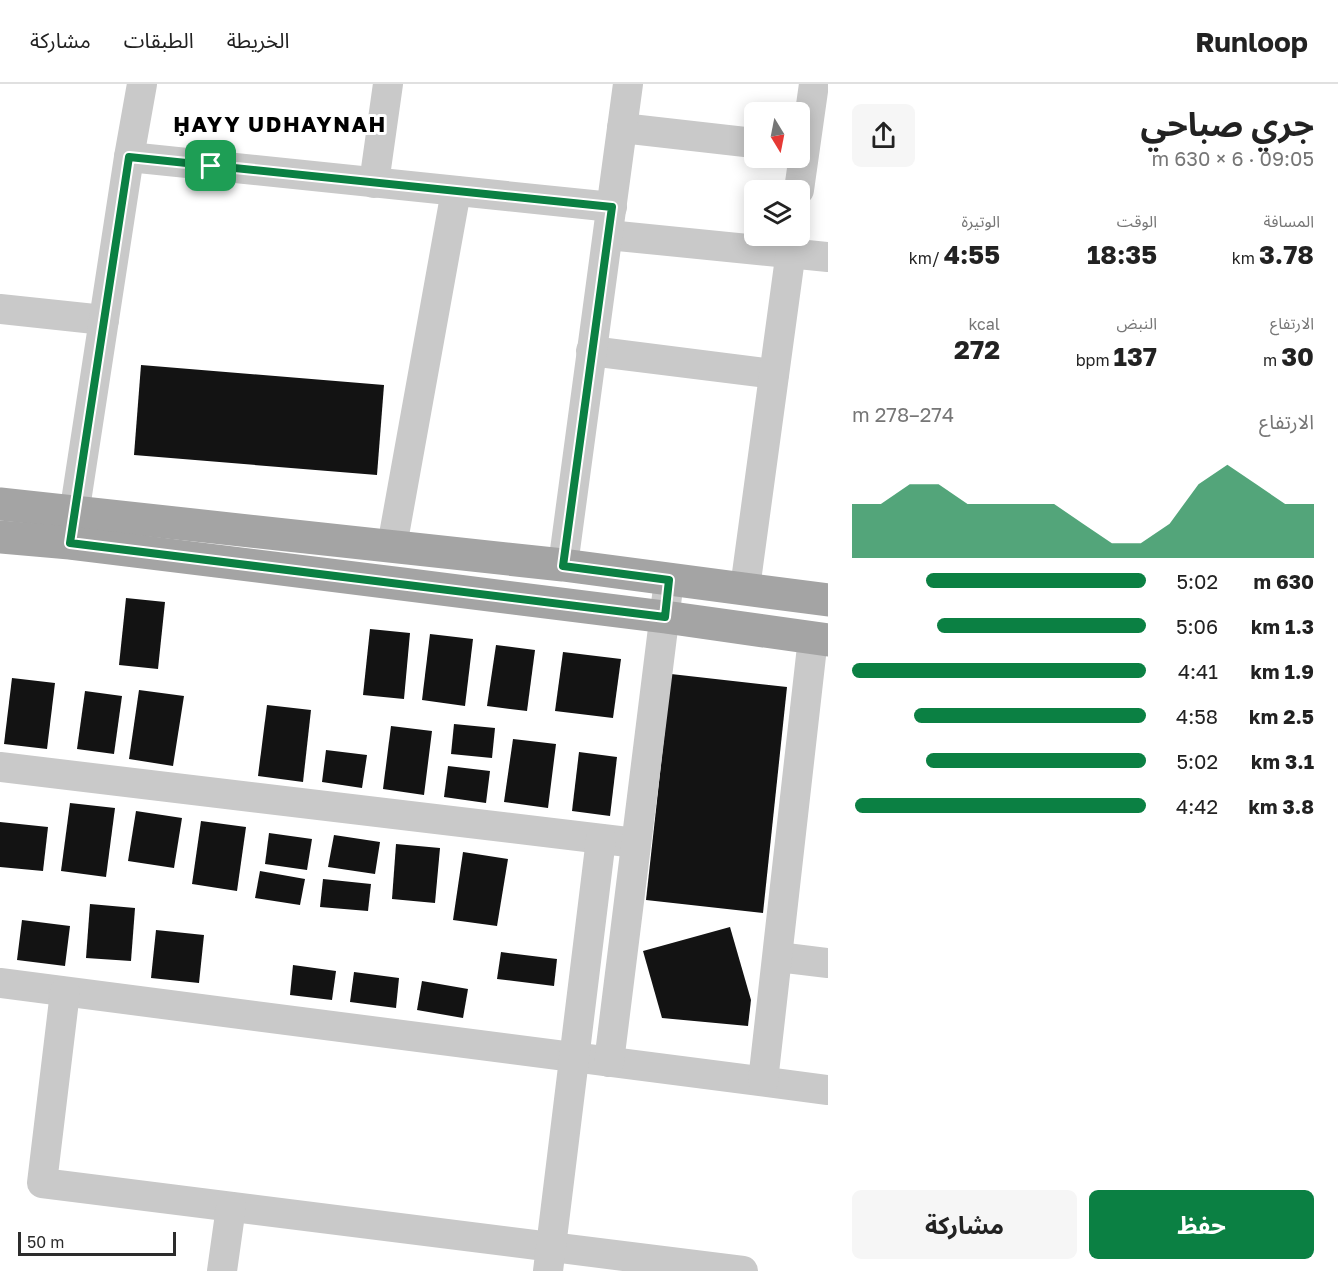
<!DOCTYPE html>
<html lang="ar">
<head>
<meta charset="utf-8">
<style>
  :root { --surface:#fff; --page:#f6f6f6; --text:#222; --muted:#767676; --line:#e0e0e0; --accent:#0b8043 }
  body { margin:0; font-family:"Golos Text","Noto Sans Arabic",sans-serif; background:var(--page); color:var(--text); direction:rtl; height:100vh; display:flex; flex-direction:column; font-size:22px; white-space:nowrap }
  * { box-sizing:border-box; margin:0 }
  p { font-size:20px; color:var(--muted) }
  .icon { flex:none; width:33px; height:33px; fill:none; stroke:currentColor; stroke-width:2; stroke-linecap:round; stroke-linejoin:round }
  .map { position:relative; flex:1; overflow:hidden; direction:ltr }
  .panel { display:flex; flex-direction:column; background:var(--surface); width:510px }
  .panel>* { flex:none }
  .needle { width:39px; rotate:170deg }
  .tools { position:absolute; left:744px; top:18px; display:grid; gap:12px }
  .tools a { display:grid; place-items:center; width:66px; height:66px; border-radius:9px; background:var(--surface); box-shadow:0 3px 15px #0003; font-size:30px }
  .scale { position:absolute; left:18px; bottom:15px; width:158px; box-sizing:border-box; padding-left:6px; border:3px solid #2c2c2c; border-top:0; font-size:16px; line-height:21px; white-space:nowrap; color:#2c2c2c; -webkit-text-stroke:4px #fff; paint-order:stroke }
  .pin { position:absolute; display:grid; place-items:center; width:51px; height:51px; color:#fff; margin:-26px; border-radius:12px; box-shadow:0 3px 9px #0006 }
  .round { display:grid; place-items:center; flex:none; width:63px; height:63px; border-radius:9px; background:var(--page) }
  .overview { display:flex; align-items:center; justify-content:space-between; height:102px; padding:0 24px }
  h1 { font-size:33px; font-weight:700; line-height:45px }
  .figures { display:grid; grid-template-columns:repeat(3,1fr); gap:9px; height:102px; padding:6px 24px }
  .figures div { display:grid; align-content:center }
  .figures b { font-size:26px; font-weight:700 }
  .figures small { font-size:16px; font-weight:400 }
  .figures p { font-size:16px }
  .chart { height:168px; padding:12px 24px }
  .chart p { display:flex; justify-content:space-between }
  .chart svg { width:100%; height:108px; margin-top:6px; fill:var(--accent); opacity:.7 }
  .action { display:flex; gap:12px; margin-top:auto; padding:12px 24px }
  .action a { flex:1; height:69px; border-radius:9px; background:var(--accent); color:#fff; font-size:24px; font-weight:700; line-height:69px; text-align:center }
  .action a+a { background:var(--page); color:var(--text) }
  ul { padding:0 24px; list-style:none; font-size:20px }
  li { display:grid; grid-template-columns:96px 72px 1fr; align-items:center; height:45px }
  li i { height:15px; border-radius:8px; background:var(--accent) }
  header { display:flex; align-items:center; gap:36px; box-sizing:border-box; height:84px; padding:0 30px; background:var(--surface); border-bottom:2px solid var(--line) }
  header strong { font-size:28px }
  nav { display:flex; gap:33px; margin-inline-start:auto; font-size:21px }
  main { display:flex; flex:1; min-height:0 }
  .map>svg:first-child { display:block }
</style>
</head>
<body>
<header>
<strong>Runloop</strong>
<nav><a>الخريطة</a><a>الطبقات</a><a>مشاركة</a></nav>
</header>
<main>
<section class="panel">
<div class="overview"><div><h1>جري صباحي</h1><p>09:05 · 6 × 630 m</p></div><a class="round"><svg class="icon" aria-label="share" viewBox="0 0 24 24"><path d="M12 15V3M7 8l5-5 5 5M5 13v7h14v-7"/></svg></a></div>
<div class="figures">
<div><p>المسافة</p><b>3.78<small> km</small></b></div>
<div><p>الوقت</p><b>18:35</b></div>
<div><p>الوتيرة</p><b>4:55<small> /km</small></b></div>
</div>
<div class="figures">
<div><p>الارتفاع</p><b>30<small> m</small></b></div>
<div><p>النبض</p><b>137<small> bpm</small></b></div>
<div><p>kcal</p><b>272</b></div>
</div>
<div class="chart"><p><span>الارتفاع</span>274–278 m</p>
<svg viewBox="0 0 160 44" preserveAspectRatio="none"><path d="M0 44V22L10 22L20 14L30 14L40 22L50 22L60 22L70 22L80 30L90 38L100 38L110 30L120 14L130 6L140 14L150 22L160 22V44z"/></svg>
</div>
<ul>
<li><b>630 m</b>5:02<i style="width:75%"></i></li>
<li><b>1.3 km</b>5:06<i style="width:71%"></i></li>
<li><b>1.9 km</b>4:41<i style="width:100%"></i></li>
<li><b>2.5 km</b>4:58<i style="width:79%"></i></li>
<li><b>3.1 km</b>5:02<i style="width:75%"></i></li>
<li><b>3.8 km</b>4:42<i style="width:99%"></i></li>
</ul>
<div class="action"><a>حفظ</a><a>مشاركة</a></div>
</section>
<div class="map">
<svg width="828" height="1187" viewBox="0 0 828 1187">
  <rect width="100%" height="100%" fill="#fff"/>
  <g fill="#131313">
    <polygon points="141,281 384,301 377,391 134,371"/>
    <polygon points="126,514 165,518 158,585 119,581"/>
    <polygon points="370,545 410,549 404,615 363,611"/>
    <polygon points="430,550 473,555 465,622 422,616"/>
    <polygon points="496,561 535,566 527,627 487,622"/>
    <polygon points="563,568 621,575 613,634 555,627"/>
    <polygon points="671,590 787,603 763,829 646,816"/>
    <polygon points="12,594 55,599 47,665 4,660"/>
    <polygon points="139,606 184,612 173,682 129,675"/>
    <polygon points="85,607 122,612 114,670 77,665"/>
    <polygon points="267,621 311,626 303,698 258,692"/>
    <polygon points="454,640 495,644 492,674 451,670"/>
    <polygon points="391,642 432,647 424,711 383,705"/>
    <polygon points="513,655 556,660 548,724 504,718"/>
    <polygon points="326,666 367,671 362,704 322,698"/>
    <polygon points="579,668 617,673 610,732 572,727"/>
    <polygon points="448,682 490,687 486,719 444,713"/>
    <polygon points="70,719 115,724 106,793 61,787"/>
    <polygon points="136,727 182,734 174,784 128,777"/>
    <polygon points="201,737 246,743 237,807 192,800"/>
    <polygon points="0,738 48,743 43,787 0,783"/>
    <polygon points="269,749 312,755 307,786 265,780"/>
    <polygon points="334,751 380,758 375,790 328,783"/>
    <polygon points="396,760 440,764 435,819 392,815"/>
    <polygon points="463,768 508,775 497,842 453,836"/>
    <polygon points="260,787 305,795 300,821 255,814"/>
    <polygon points="323,795 371,800 368,827 320,823"/>
    <polygon points="90,820 135,824 131,877 86,874"/>
    <polygon points="22,836 70,842 65,882 17,876"/>
    <polygon points="730,843 751,916 748,942 662,934 643,867"/>
    <polygon points="156,846 204,851 199,899 151,894"/>
    <polygon points="501,868 557,875 554,902 497,895"/>
    <polygon points="293,881 336,887 332,916 290,911"/>
    <polygon points="354,888 399,894 396,924 350,918"/>
    <polygon points="422,897 468,905 463,934 417,926"/>
  </g>
  <g fill="none" stroke-linecap="round" stroke-linejoin="round">
    <g stroke="#c9c9c9" stroke-width="30">
      <polyline points="622,44 754,59"/>
      <polyline points="129,73 612,123"/>
      <polyline points="374,99 388,0"/>
      <polyline points="799,106 814,0"/>
      <polyline points="608,151 828,173"/>
      <polyline points="0,225 104,236"/>
      <polyline points="591,267 774,290"/>
      <polyline points="71,450 129,73 142,0"/>
      <polyline points="392,462 456,107"/>
      <polyline points="563,481 628,0"/>
      <polyline points="745,504 793,152"/>
      <polyline points="0,683 636,759"/>
      <polyline points="778,873 828,879"/>
      <polyline points="0,899 828,1006"/>
      <polyline points="65,908 42,1099 743,1187"/>
      <polyline points="609,978 669,496"/>
      <polyline points="763,997 813,554"/>
      <polyline points="222,1187 231,1123"/>
      <polyline points="548,1187 601,755"/>
    </g>
    <g stroke="#a4a4a4" stroke-width="33">
      <polyline points="0,420 563,481 828,516"/>
      <polyline points="0,453 70,459 402,500 665,533 828,556"/>
    </g>
  </g>
  <g fill="none" stroke-linecap="round" stroke-linejoin="round">
    <g stroke="#fff" stroke-width="12">
      <polygon id="route" points="129,73 612,123 563,482 669,496 665,533 70,459"/>
    </g>
    <use href="#route" stroke="#0b8043" stroke-width="8"/>
  </g>
  <g text-anchor="middle" dominant-baseline="central" stroke-width="6" stroke-linejoin="round" paint-order="stroke">
    <g font-size="22" font-weight="bold" letter-spacing="1.5" fill="#000" stroke="#fff">
      <text x="280" y="39">ḨAYY UDHAYNAH</text>
    </g>
  </g>
</svg>
<div class="tools">
<a><svg class="needle" viewBox="-14 -14 28 28"><path d="M0-13l5 13h-10z" fill="#e53935"/><path d="M0 13l5-13h-10z" fill="#767676"/></svg></a>
<a><svg class="icon" aria-label="layers" viewBox="0 0 24 24"><path d="M12 4l9 5-9 5-9-5zM3 14l9 5 9-5"/></svg></a>
</div>
<div class="scale">50 m</div>
<div class="pin" style="left:211px;top:82px;background:#1e9e55"><svg class="icon" aria-label="arrive" viewBox="0 0 24 24"><path d="M6 21V4h12l-3 4 3 4H6"/></svg></div>
</div>
</main>
</body>
</html>
